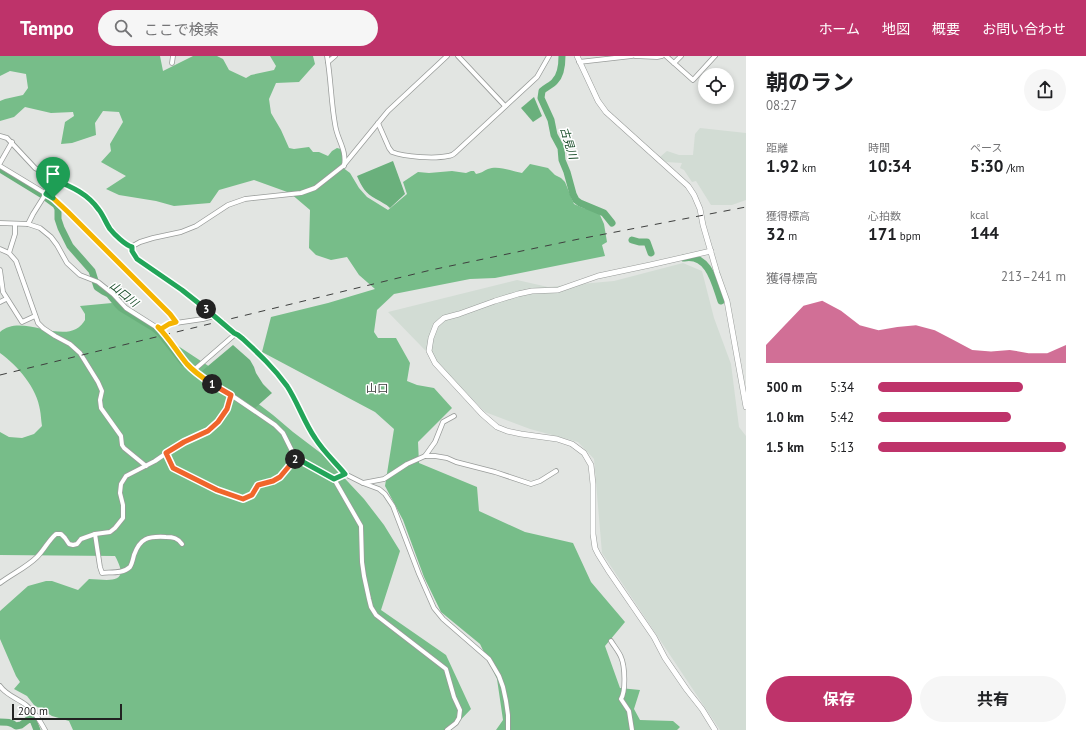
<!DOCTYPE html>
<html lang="ja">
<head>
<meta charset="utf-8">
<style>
  :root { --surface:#fff; --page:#f6f6f6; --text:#202124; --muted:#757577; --accent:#be336a }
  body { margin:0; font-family:"PT Sans","Noto Sans JP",sans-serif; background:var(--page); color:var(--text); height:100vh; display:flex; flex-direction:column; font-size:15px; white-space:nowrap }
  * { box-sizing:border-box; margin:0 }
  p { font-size:13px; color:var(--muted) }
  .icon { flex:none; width:22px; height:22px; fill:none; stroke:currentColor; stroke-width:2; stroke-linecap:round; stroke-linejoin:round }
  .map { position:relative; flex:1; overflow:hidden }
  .details { display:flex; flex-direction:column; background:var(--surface); width:340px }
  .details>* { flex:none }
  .tools { position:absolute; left:698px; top:12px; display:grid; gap:8px }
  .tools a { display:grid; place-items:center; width:36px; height:36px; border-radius:50%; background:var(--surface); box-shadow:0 2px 6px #0003; font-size:20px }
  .scale { position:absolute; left:12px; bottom:10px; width:110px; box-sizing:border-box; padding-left:4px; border:2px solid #222322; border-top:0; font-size:11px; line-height:14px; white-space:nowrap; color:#222322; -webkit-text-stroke:3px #fff; paint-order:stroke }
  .pin { position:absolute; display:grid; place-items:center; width:34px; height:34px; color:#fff; margin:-41px -17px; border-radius:50% 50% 50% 0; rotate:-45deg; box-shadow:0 0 4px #0007 }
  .pin .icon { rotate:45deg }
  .km { position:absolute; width:20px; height:20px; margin:-10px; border-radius:50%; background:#222; color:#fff; font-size:11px; line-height:20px; text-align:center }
  .round { display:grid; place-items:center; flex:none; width:42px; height:42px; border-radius:21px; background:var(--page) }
  .summary { display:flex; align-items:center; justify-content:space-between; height:68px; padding:0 20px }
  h1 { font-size:22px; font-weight:700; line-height:30px }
  .metrics { display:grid; grid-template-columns:repeat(3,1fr); gap:6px; height:68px; padding:4px 20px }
  .metrics div { display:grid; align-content:center }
  .metrics b { font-size:17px; font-weight:700 }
  .metrics small { font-size:11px; font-weight:400 }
  .metrics p { font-size:11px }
  .chart { height:112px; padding:8px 20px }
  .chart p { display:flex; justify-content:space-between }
  .chart svg { width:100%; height:72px; margin-top:4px; fill:var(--accent); opacity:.7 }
  .cta { display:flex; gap:8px; margin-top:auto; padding:8px 20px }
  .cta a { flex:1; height:46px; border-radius:24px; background:var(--accent); color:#fff; font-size:16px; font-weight:700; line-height:46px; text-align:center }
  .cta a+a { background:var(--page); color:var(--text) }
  ul { padding:0 20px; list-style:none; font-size:13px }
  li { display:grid; grid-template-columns:64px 48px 1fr; align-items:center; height:30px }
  li i { height:10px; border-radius:5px; background:var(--accent) }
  header { display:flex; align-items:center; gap:24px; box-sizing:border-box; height:56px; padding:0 20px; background:var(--accent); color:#fff }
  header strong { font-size:19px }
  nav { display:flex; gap:22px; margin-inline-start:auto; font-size:14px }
  .search { width:280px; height:36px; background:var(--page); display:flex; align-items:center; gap:10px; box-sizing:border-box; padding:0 14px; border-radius:22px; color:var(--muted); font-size:15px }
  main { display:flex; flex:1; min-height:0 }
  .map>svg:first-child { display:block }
</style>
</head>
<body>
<header>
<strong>Tempo</strong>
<div class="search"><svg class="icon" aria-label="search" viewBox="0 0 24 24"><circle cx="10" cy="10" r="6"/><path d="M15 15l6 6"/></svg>ここで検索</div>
<nav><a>ホーム</a><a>地図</a><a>概要</a><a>お問い合わせ</a></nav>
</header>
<main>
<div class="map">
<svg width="746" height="674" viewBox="0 0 746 674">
  <rect width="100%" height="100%" fill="#e2e5e2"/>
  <g fill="#d2dcd4">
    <polygon points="700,72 746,77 746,144 732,149 711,149 696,125 692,126 684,114 680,112 682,107 666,106 660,101 667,95 679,99 693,99 695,78"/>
    <polygon points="683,207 702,215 714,262 731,308 739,371 746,380 746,674 720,674 602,497 594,403 578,386 530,373 485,356 388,256 517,224 548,231 614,225"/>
  </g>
  <g fill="#77bd89">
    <path d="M0 0H160L163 15 193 0H217L223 3 229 14 246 22 251 19 274 14 276 10 270 0H313L315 8 299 26 276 27 269 43 271 57 281 74 289 92 294 93 309 91 313 96H319L328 100 332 95 337 92 341 93 344 104 342 111 350 117 359 132 367 141 388 154 407 138 403 126 418 116 429 117 452 115 466 117 471 115H474L476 118C482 117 483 115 488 113 498 109 512 115 522 117L530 108 548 112 555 119 561 122 565 126 574 148 583 152 596 155 600 159 604 168 607 186 602 189 605 200 495 222 470 223 394 238 377 254 374 276 378 282H396L410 307 407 325 417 329 434 332 452 352 418 386 419 407 477 431 479 455 525 476 573 487 591 526 625 566 605 590 620 632 640 634 634 653 640 664 673 665 680 671 677 674H496L503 664 497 623 480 588 441 556 424 521 403 464 385 430 394 373 375 356 262 296 271 261 328 247 375 233 359 219 347 201 331 204 316 199 309 192 310 154 290 137 254 124 219 134 210 147 174 150 156 145 119 139 106 133 126 120 101 106 111 95 110 88 123 66 119 56 103 55 95 67 96 79 72 87 61 88 65 66 74 60 73 56 51 57 25 51 14 61 0 65V45L5 43 23 39 28 32 26 18 10 15 0 20Z"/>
    <path d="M112 247 166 282 210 311 273 359 293 376 322 398 364 443 384 469 400 495 381 554 446 599 471 653 451 674H73L69 665 52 660 34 649 27 640 14 633 20 626 16 620 0 583V555L28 530 46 525H52L78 534 89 523C110 524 131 529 115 500L0 499V376L9 381 22 382 34 378 42 370C41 364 41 359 40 354 37 332 18 310 0 297V276C20 258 55 284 76 273 80 271 83 267 85 264V258L80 250Z"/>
  </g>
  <g fill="#6ab07c">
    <polygon points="534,41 542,60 533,66 521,52"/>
    <path d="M393 105 405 138 390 152C386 148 381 146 376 143 365 137 362 131 357 120Z"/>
    <polygon points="233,289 250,304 254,311 256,317 263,328 272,337 255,352 209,321 202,315"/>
  </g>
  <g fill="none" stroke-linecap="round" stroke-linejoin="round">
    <g stroke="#6ab07c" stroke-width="7">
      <path d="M562 0C562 8 561 19 555 25 552 29 546 31 542 35L541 42 551 64 554 79 561 92 562 104 567 116 573 138 576 144 580 147 604 157 612 167"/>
      <polyline points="0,113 41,138 56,149 58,153 58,163 61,172 70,190 92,215 97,231 103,235 109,238 118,249 121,252 154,272 160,277 183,306"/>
      <polyline points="632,184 639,186 647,186 651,197"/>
      <path d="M684 202C709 197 715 228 721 245"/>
      <path d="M0 666C7 666 11 666 16 670L21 669 29 663 33 664 37 674"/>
    </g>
    <g stroke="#999c9a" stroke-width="5.5">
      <g id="minor">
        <path d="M327 0C331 23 331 46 335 68 337 84 347 93 344 110"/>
        <polyline points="458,0 505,50"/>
        <polyline points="635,0 657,1 662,0"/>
        <polyline points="666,0 693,24 715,0"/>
        <polyline points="328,6 335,0"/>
        <polyline points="579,6 632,0"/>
        <polyline points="172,7 173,0"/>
        <polyline points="674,7 681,0"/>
        <path d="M378 67 389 92 392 96C405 101 434 103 448 100 451 100 454 98 456 96L537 21 549 0"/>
        <polyline points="0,80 7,82 35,112 55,123 74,132 85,139 99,153 110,172 126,188 131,191 132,195 137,203 182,234 235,277 238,279 243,283 274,313 287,331 315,382 325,396 332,403 345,418 363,427 379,433 385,438 393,450 419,518 434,552 443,563 489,603 499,620 503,631 506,645 508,659 508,674"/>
        <polyline points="0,107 12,86"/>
        <polyline points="0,110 53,142 68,156 170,258 176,267"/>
        <polyline points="0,167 28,168 40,172 51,181 57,189 67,207 80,219 98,226 113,238 126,252 156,271 161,273 169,268 203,263 214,260"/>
        <polyline points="28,168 33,158 55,123"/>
        <polyline points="131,191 140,186 153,182 181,176 196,170 228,149 245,143 301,137 315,132 343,110 388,55 447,0"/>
        <polyline points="0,193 9,197 16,205 38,267 43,272 55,280 70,288 80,297 98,326 102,335 100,344 101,352 121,380 122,389 124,392 146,410"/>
        <polyline points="9,197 15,178 15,168"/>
        <polyline points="0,214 3,236 22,266 35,260"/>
        <polyline points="0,246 6,243"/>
        <polyline points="158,271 163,276 187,308 195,316 208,325 231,339 275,369 283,377 296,403 334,423 361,470 362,506 364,520 369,543 371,551 376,559 446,613 454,641 460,654 459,662 456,667 447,674"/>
        <polyline points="194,314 232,281 235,277"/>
        <polyline points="166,397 173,412 217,434 243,443 252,439 258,429 273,425 280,421 296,403"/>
        <polyline points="425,400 435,386 443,366 454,360"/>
        <polyline points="334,423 345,418"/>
        <polyline points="363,427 384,423 407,408 425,400 435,400 447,402 456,406 495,416 531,428 540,425 556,415"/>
        <path d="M95 478 100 511 102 517C110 516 123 518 130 511 132 508 133 503 134 499 140 482 148 480 166 481 173 481 178 482 182 488"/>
        <path d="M0 527C12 518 27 511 37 501 44 494 48 485 56 478H61L65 482 69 488 73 489 77 488 81 483 95 478 110 476 115 472 123 462V449L120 437 121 428 126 420 155 405 184 385 208 375 218 366 227 353 231 339"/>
        <path d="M611 585C614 590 619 596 621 601 625 610 626 635 621 643L629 655 632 674"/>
        <path d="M0 630C6 639 17 642 26 649 35 656 40 665 45 674"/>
      </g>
    </g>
    <g stroke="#999c9a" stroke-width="6">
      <g id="tertiary">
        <polyline points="577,0 598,45 606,56 688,130 694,139 700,153 703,169 717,217 727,245 746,351"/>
        <polyline points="711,195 650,209 598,220 558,234 532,235 518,238 495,245 459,258 444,262 436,269 431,282 429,295 435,307 482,358 497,371 507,375 521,378 557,383 572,388 584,397 591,409 593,428 593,478 595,492 598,498 608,514 654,581 665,602 687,634 702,653 715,674"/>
      </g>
    </g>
    <use href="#minor" stroke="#fff" stroke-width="4"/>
    <use href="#tertiary" stroke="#fff" stroke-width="5"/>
    <polyline stroke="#3e3f3e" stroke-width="1" stroke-dasharray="7 7" stroke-linecap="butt" points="0,319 431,214 579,183 746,151"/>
  </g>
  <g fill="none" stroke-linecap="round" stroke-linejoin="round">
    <g stroke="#fff" stroke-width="8">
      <path id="split-1" d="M53 142 68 156 170 258 176 266 169 268 161 273 158 271C169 282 177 296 187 308 194 316 203 322 212 328"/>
    </g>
    <g stroke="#fff" stroke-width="8">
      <polyline id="split-2" points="212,328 231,339 227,353 218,366 208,375 184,386 166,397 173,412 217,434 243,443 252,439 258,429 273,425 280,421 295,403"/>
    </g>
    <g stroke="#fff" stroke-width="8">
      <path id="split-3" d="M206 253 234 277 238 279 243 283C259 298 274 312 287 330 298 347 304 366 315 382 323 395 335 406 345 418L334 423 296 402 295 403"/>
    </g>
    <g stroke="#fff" stroke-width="8">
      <path id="split-4" d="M53 142 46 138 55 124C72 131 88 138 99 154 103 159 106 167 110 173 114 178 125 189 132 191V195L137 203 182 234 206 253"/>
    </g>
    <use href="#split-1" stroke="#f5b400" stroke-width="5"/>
    <use href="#split-2" stroke="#f0652b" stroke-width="5"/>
    <use href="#split-3" stroke="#22a559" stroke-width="5"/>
    <use href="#split-4" stroke="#22a559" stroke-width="5"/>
  </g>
  <g text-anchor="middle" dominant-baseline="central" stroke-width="3" stroke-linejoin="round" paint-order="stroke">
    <g font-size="11" font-style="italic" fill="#1d502d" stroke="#fff">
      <text transform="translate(569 87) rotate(73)">古見川</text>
      <text transform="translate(124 238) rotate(39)">山口川</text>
    </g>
    <g font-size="11" fill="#393b39" stroke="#fff">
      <text x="377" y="332">山口</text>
    </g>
  </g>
</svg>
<div class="tools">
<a><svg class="icon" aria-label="locate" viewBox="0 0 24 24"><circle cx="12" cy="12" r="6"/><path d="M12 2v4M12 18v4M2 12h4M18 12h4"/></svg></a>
</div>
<div class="scale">200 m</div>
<div class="pin" style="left:53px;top:142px;background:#1e9e55"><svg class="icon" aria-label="arrive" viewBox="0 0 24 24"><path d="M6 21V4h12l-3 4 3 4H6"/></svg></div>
<b class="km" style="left:212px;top:328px">1</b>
<b class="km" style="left:295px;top:403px">2</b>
<b class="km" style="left:206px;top:253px">3</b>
</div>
<section class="details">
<div class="summary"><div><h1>朝のラン</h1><p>08:27</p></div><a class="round"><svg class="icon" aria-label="share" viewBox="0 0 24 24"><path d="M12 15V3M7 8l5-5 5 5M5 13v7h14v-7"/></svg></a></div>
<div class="metrics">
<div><p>距離</p><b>1.92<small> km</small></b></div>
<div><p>時間</p><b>10:34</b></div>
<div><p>ペース</p><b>5:30<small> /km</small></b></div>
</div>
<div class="metrics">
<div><p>獲得標高</p><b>32<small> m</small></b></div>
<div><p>心拍数</p><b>171<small> bpm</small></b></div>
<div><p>kcal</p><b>144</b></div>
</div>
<div class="chart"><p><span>獲得標高</span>213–241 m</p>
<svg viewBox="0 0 160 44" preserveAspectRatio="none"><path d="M0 44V33L10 21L20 9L30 6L40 12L50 21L60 24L70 22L80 21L90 24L100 30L110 36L120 37L130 36L140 38L150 38L160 33V44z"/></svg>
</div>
<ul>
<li><b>500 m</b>5:34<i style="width:77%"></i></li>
<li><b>1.0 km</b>5:42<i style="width:71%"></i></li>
<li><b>1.5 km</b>5:13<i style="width:100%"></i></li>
</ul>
<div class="cta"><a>保存</a><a>共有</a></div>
</section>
</main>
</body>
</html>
